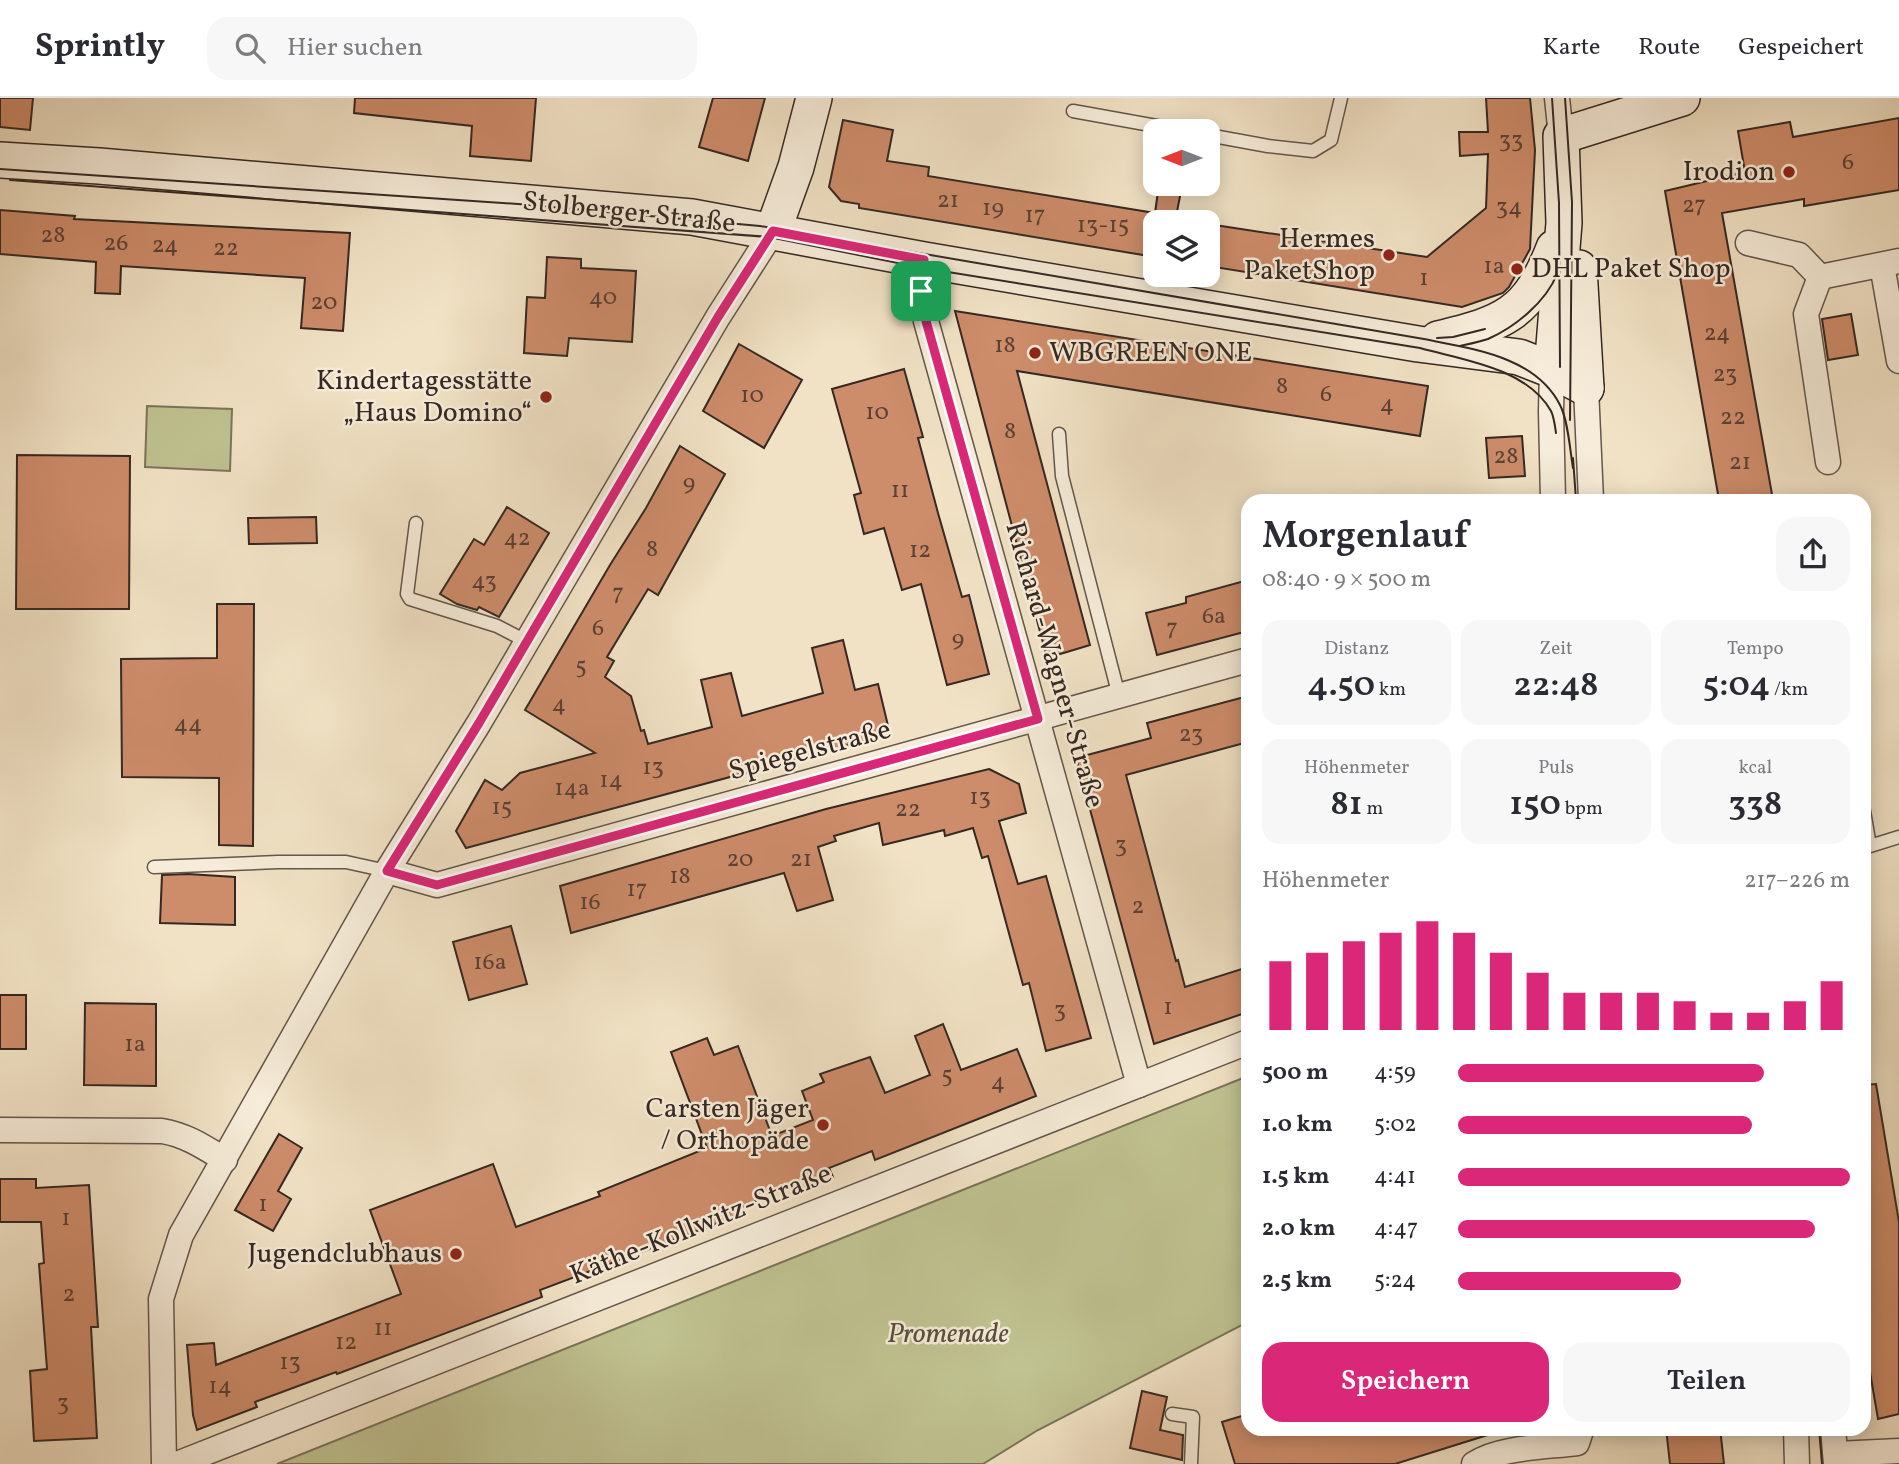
<!DOCTYPE html>
<html lang="de">
<head>
<meta charset="utf-8">
<style>
  :root { --surface:#fff; --page:#f7f7f7; --text:#2b2b33; --muted:#7c7c81; --line:#e1e1e2; --accent:#db2777 }
  body { margin:0; font-family:Vollkorn,serif; background:var(--page); color:var(--text); height:100vh; display:flex; flex-direction:column; font-size:26px; white-space:nowrap }
  * { box-sizing:border-box; margin:0 }
  p { font-size:23px; color:var(--muted) }
  .icon { flex:none; width:38px; height:38px; fill:none; stroke:currentColor; stroke-width:2; stroke-linecap:round; stroke-linejoin:round }
  .map { position:relative; flex:1; overflow:hidden }
  .details { position:absolute; left:1241px; top:396px; width:630px; height:942px; display:flex; flex-direction:column; background:var(--surface); border-radius:21px; box-shadow:0 4px 18px #0003 }
  .details>* { flex:none }
  .needle { width:46px; rotate:270deg }
  .fabs { position:absolute; left:1143px; top:21px; display:grid; gap:14px }
  .fabs a { display:grid; place-items:center; width:77px; height:77px; border-radius:14px; background:var(--surface); box-shadow:0 4px 18px #0003; font-size:35px }
  .pin { position:absolute; display:grid; place-items:center; width:60px; height:60px; color:#fff; margin:-30px; border-radius:14px; box-shadow:0 4px 10px #0006 }
  .round { display:grid; place-items:center; flex:none; width:74px; height:74px; border-radius:21px; background:var(--page) }
  .summary { display:flex; align-items:center; justify-content:space-between; height:119px; padding:0 21px }
  h1 { font-size:38px; font-weight:600; line-height:52px }
  .figures { display:grid; grid-template-columns:repeat(3,1fr); gap:10px; height:119px; padding:7px 21px }
  .figures div { display:grid; align-content:center; border-radius:18px; background:var(--page); text-align:center }
  .figures b { font-size:35px; font-weight:600 }
  .figures small { font-size:19px; font-weight:400 }
  .figures p { font-size:19px }
  .chart { height:196px; padding:14px 21px }
  .chart p { display:flex; justify-content:space-between }
  .chart svg { width:100%; height:126px; margin-top:7px; stroke:var(--accent); stroke-width:6 }
  .action { display:flex; gap:14px; margin-top:auto; padding:14px 21px }
  .action a { flex:1; height:80px; border-radius:21px; background:var(--accent); color:#fff; font-size:28px; font-weight:600; line-height:80px; text-align:center }
  .action a+a { background:var(--page); color:var(--text) }
  ul { padding:0 21px; list-style:none; font-size:23px }
  li { display:grid; grid-template-columns:112px 84px 1fr; align-items:center; height:52px }
  li i { height:18px; border-radius:9px; background:var(--accent) }
  header { display:flex; align-items:center; gap:42px; box-sizing:border-box; height:98px; padding:0 35px; background:var(--surface); border-bottom:2px solid var(--line) }
  header strong { font-size:33px }
  nav { display:flex; gap:38px; margin-inline-start:auto; font-size:24px }
  .search { width:490px; height:63px; background:var(--page); display:flex; align-items:center; gap:18px; box-sizing:border-box; padding:0 24px; border-radius:21px; color:var(--muted); font-size:26px }
  .map>svg:first-child { display:block }
</style>
</head>
<body>
<header>
<strong>Sprintly</strong>
<div class="search"><svg class="icon" aria-label="search" viewBox="0 0 24 24"><circle cx="10" cy="10" r="6"/><path d="M15 15l6 6"/></svg>Hier suchen</div>
<nav><a>Karte</a><a>Route</a><a>Gespeichert</a></nav>
</header>
<div class="map">
<svg width="1899" height="1366" viewBox="0 0 1899 1366">
  <rect width="100%" height="100%" fill="#f1e2c5"/>
  <filter id="stains"><feTurbulence type="fractalNoise" baseFrequency=".00286" numOctaves="4"/><feColorMatrix values="0 0 0 0 .2 0 0 0 0 .09 0 0 0 0 .02 0 0 0 .5 -.17"/></filter>
  <radialGradient id="worn" r=".72"><stop offset=".6" stop-color="#630" stop-opacity="0"/><stop offset="1" stop-color="#630" stop-opacity=".3"/></radialGradient>
  <g fill="#c0c291" stroke="#7a755a" stroke-width="2">
    <polygon points="147,308 232,311 230,373 145,369"/>
    <polygon points="1248,978 1248,1224 1038,1332 983,1366 277,1366"/>
  </g>
  <g fill="#cd8c6a" stroke="#352823" stroke-width="2">
    <polygon points="0,0 33,0 30,32 0,29"/>
    <polygon points="355,0 536,0 531,63 470,58 472,28 354,15"/>
    <polygon points="713,0 765,0 748,63 699,49"/>
    <polygon points="1486,0 1530,0 1535,52 1530,151 1509,189 1503,195 1462,209 1208,168 1208,126 1427,159 1486,110 1488,56 1460,58 1459,34 1488,34"/>
    <polygon points="1899,20 1899,92 1804,108 1804,101 1722,115 1773,402 1719,402 1665,93 1745,74 1738,33 1790,24 1793,39"/>
    <polygon points="843,22 893,32 887,63 929,69 928,78 1155,115 1159,86 1182,88 1175,124 1155,124 1155,159 859,110 859,106 841,103 829,89"/>
    <polygon points="0,112 75,118 74,121 350,135 343,233 301,230 305,180 121,168 120,196 95,195 96,164 0,156"/>
    <polygon points="547,159 581,161 581,170 636,173 632,244 569,240 567,258 524,255 527,199 545,200"/>
    <polygon points="955,213 1428,288 1420,338 1017,273 1090,547 1047,560"/>
    <polygon points="1851,216 1858,257 1828,262 1822,221"/>
    <polygon points="739,246 802,282 764,350 703,313"/>
    <polygon points="904,271 923,339 918,340 938,415 962,499 969,497 989,576 947,587 921,486 902,492 884,430 864,436 854,397 861,395 832,291"/>
    <polygon points="1522,338 1525,378 1489,380 1486,340"/>
    <polygon points="680,348 725,376 658,497 648,491 607,559 614,563 605,579 631,598 641,633 644,632 648,646 712,629 701,582 731,575 742,618 823,595 812,550 843,542 855,592 878,586 890,636 466,750 456,733 485,682 502,692 520,675 595,655 525,612 610,467 646,410"/>
    <polygon points="17,357 130,358 129,511 16,511"/>
    <polygon points="507,409 549,435 499,519 479,509 477,512 457,506 440,496 474,441 484,447"/>
    <polygon points="316,419 317,445 249,446 248,420"/>
    <polygon points="1248,482 1248,533 1157,557 1146,515 1186,505 1186,499"/>
    <polygon points="217,506 254,506 253,748 219,747 219,680 122,679 121,561 217,560"/>
    <polygon points="1248,598 1248,644 1126,677 1176,863 1178,862 1185,889 1248,869 1248,914 1154,946 1076,660 1151,640 1147,625"/>
    <polygon points="989,671 1019,686 1026,715 999,723 1018,786 1046,778 1091,940 1046,953 1029,885 1023,887 988,758 982,760 973,730 945,738 944,732 883,747 879,725 834,738 836,743 818,749 833,802 797,813 784,775 571,835 560,788 826,711"/>
    <polygon points="188,776 235,779 235,827 160,825 162,777"/>
    <polygon points="511,828 527,886 469,902 453,844"/>
    <rect x="0" y="897" width="26" height="54"/>
    <polygon points="85,905 156,906 156,988 84,987"/>
    <polygon points="943,926 961,972 1017,951 1036,998 875,1062 872,1053 829,1070 833,1079 806,1090 803,1082 735,1112 737,1118 540,1192 542,1199 337,1276 336,1274 255,1304 257,1309 197,1332 193,1317 187,1247 214,1245 216,1267 401,1196 370,1112 493,1066 516,1129 600,1098 598,1094 707,1050 671,954 707,940 714,957 738,948 772,1038 813,1022 802,993 824,984 820,976 870,959 885,995 930,977 915,938"/>
    <polygon points="1876,986 1899,1124 1899,1316 1878,1321 1864,1239 1864,987"/>
    <polygon points="279,1036 302,1050 278,1093 291,1101 273,1133 235,1112"/>
    <polygon points="0,1081 36,1081 36,1090 89,1087 98,1229 91,1229 97,1340 34,1343 30,1273 47,1271 39,1166 44,1165 41,1124 0,1124"/>
    <polygon points="1142,1293 1167,1299 1160,1332 1183,1337 1182,1362 1130,1350"/>
    <polygon points="1248,1316 1248,1330 1493,1330 1494,1335 1395,1366 1235,1366 1222,1324"/>
    <polygon points="1666,1330 1720,1330 1724,1366 1670,1366"/>
  </g>
  <g fill="none" stroke-linecap="round" stroke-linejoin="round">
    <g stroke="#64564c" stroke-width="15">
      <g id="lane">
        <polyline points="1073,13 1184,33"/>
        <polyline points="1208,37 1268,48 1313,53 1331,42 1341,0"/>
        <polyline points="1059,336 1062,378 1119,598"/>
        <polyline points="416,425 407,496 410,501 497,528 526,543"/>
        <polyline points="1864,713 1870,748 1899,739"/>
        <polyline points="154,769 278,764 346,764 387,773"/>
        <polyline points="1172,1316 1193,1319 1191,1366"/>
      </g>
    </g>
    <g stroke="#64564c" stroke-width="27">
      <g id="street">
        <polyline points="1557,0 1561,38"/>
        <polyline points="1748,145 1799,157 1820,179"/>
        <polyline points="924,162 921,193 926,223 1139,987"/>
        <polyline points="1882,167 1899,263"/>
        <polyline points="1820,179 1806,216 1828,364"/>
        <polyline points="1820,179 1899,163"/>
        <polyline points="1552,272 1551,313 1553,402"/>
        <polyline points="1586,290 1591,402"/>
        <polyline points="387,773 437,787 1248,562"/>
        <path d="M0 1032 162 1033C186 1037 204 1049 225 1062"/>
        <polyline points="1796,1330 1797,1366"/>
        <polyline points="1833,1330 1836,1366"/>
        <polyline points="1836,1356 1899,1353"/>
        <polyline points="164,1366 161,1201 181,1137 387,773 479,625 718,219 773,133"/>
        <polyline points="177,1366 1248,944"/>
        <path d="M1474 1366C1499 1349 1547 1349 1577 1345L1582 1330"/>
      </g>
    </g>
    <g stroke="#352823" stroke-width="38">
      <g id="secondary">
        <polyline points="0,62 99,68 692,119 924,162 1247,217 1418,246 1519,259 1552,272 1586,290"/>
        <polyline points="773,133 796,69 814,0"/>
        <polyline points="1579,170 1586,290"/>
        <path d="M1438 241C1504 225 1528 217 1554 150"/>
        <polyline points="1552,272 1564,125 1561,38 1682,0"/>
      </g>
    </g>
    <use href="#lane" stroke="#f6ecd9" stroke-width="12"/>
    <use href="#street" stroke="#f6ecd9" stroke-width="24"/>
    <use href="#secondary" stroke="#f6ecd9" stroke-width="35"/>
    <g stroke="#352823" stroke-width="2">
      <polyline points="1552,0 1559,105 1560,269"/>
      <polyline points="1565,0 1572,104 1570,322"/>
      <path d="M0 71 518 106 760 128 1424 241C1472 251 1535 258 1560 307 1568 322 1570 352 1573 370"/>
      <path d="M10 82 769 139 923 170 1420 250C1463 262 1527 270 1551 313 1554 319 1555 328 1556 335"/>
      <polyline points="1437,240 1453,239 1485,231"/>
      <path d="M1460 248C1469 246 1479 244 1488 241 1515 229 1546 204 1557 176"/>
      <polyline points="1573,360 1576,402"/>
      <polyline points="1819,1330 1822,1366"/>
    </g>
  </g>
  <g fill="none" stroke-linecap="round" stroke-linejoin="round">
    <g stroke="#fff" stroke-width="14">
      <polygon id="route" points="773,133 924,162 921,193 926,223 1038,621 437,787 387,773 479,625 718,219"/>
    </g>
    <use href="#route" stroke="#db2777" stroke-width="9"/>
  </g>
  <g fill="#8f2418" stroke="#f6ecd9" stroke-width="2.5">
    <circle cx="1789" cy="74" r="7"/>
    <circle cx="1389" cy="157" r="7"/>
    <circle cx="1517" cy="171" r="7"/>
    <circle cx="1035" cy="255" r="7"/>
    <circle cx="546" cy="299" r="7"/>
    <circle cx="823" cy="1027" r="7"/>
    <circle cx="456" cy="1156" r="7"/>
  </g>
  <g text-anchor="middle" dominant-baseline="central" stroke-width="5" stroke-linejoin="round" paint-order="stroke">
    <g font-size="24" fill="#5b4135">
      <text x="1511" y="43">33</text>
      <text x="1848" y="65">6</text>
      <text x="948" y="103">21</text>
      <text x="1694" y="108">27</text>
      <text x="1509" y="110">34</text>
      <text x="993" y="111">19</text>
      <text x="1035" y="118">17</text>
      <text x="1103" y="128">13-15</text>
      <text x="53" y="138">28</text>
      <text x="116" y="146">26</text>
      <text x="165" y="148">24</text>
      <text x="226" y="151">22</text>
      <text x="1494" y="169">1a</text>
      <text x="1424" y="181">1</text>
      <text x="603" y="200">40</text>
      <text x="324" y="205">20</text>
      <text x="1717" y="236">24</text>
      <text x="1005" y="248">18</text>
      <text x="1725" y="277">23</text>
      <text x="1282" y="289">8</text>
      <text x="1326" y="297">6</text>
      <text x="752" y="298">10</text>
      <text x="1387" y="307">4</text>
      <text x="877" y="315">10</text>
      <text x="1733" y="320">22</text>
      <text x="1010" y="334">8</text>
      <text x="1506" y="359">28</text>
      <text x="1740" y="365">21</text>
      <text x="689" y="386">9</text>
      <text x="900" y="393">11</text>
      <text x="517" y="441">42</text>
      <text x="652" y="452">8</text>
      <text x="920" y="453">12</text>
      <text x="484" y="484">43</text>
      <text x="618" y="496">7</text>
      <text x="1214" y="519">6a</text>
      <text x="598" y="531">6</text>
      <text x="1172" y="531">7</text>
      <text x="958" y="542">9</text>
      <text x="581" y="569">5</text>
      <text x="559" y="607">4</text>
      <text x="188" y="627">44</text>
      <text x="1191" y="637">23</text>
      <text x="653" y="670">13</text>
      <text x="611" y="683">14</text>
      <text x="572" y="691">14a</text>
      <text x="980" y="700">13</text>
      <text x="502" y="710">15</text>
      <text x="908" y="712">22</text>
      <text x="1121" y="748">3</text>
      <text x="740" y="762">20</text>
      <text x="801" y="762">21</text>
      <text x="680" y="779">18</text>
      <text x="637" y="792">17</text>
      <text x="590" y="805">16</text>
      <text x="1138" y="809">2</text>
      <text x="490" y="865">16a</text>
      <text x="1168" y="910">1</text>
      <text x="1060" y="913">3</text>
      <text x="135" y="947">1a</text>
      <text x="947" y="978">5</text>
      <text x="998" y="985">4</text>
      <text x="263" y="1107">1</text>
      <text x="66" y="1121">1</text>
      <text x="69" y="1197">2</text>
      <text x="383" y="1231">11</text>
      <text x="346" y="1245">12</text>
      <text x="290" y="1265">13</text>
      <text x="220" y="1289">14</text>
      <text x="63" y="1306">3</text>
    </g>
    <g font-size="28" fill="#352823" stroke="#f6ecd9" text-anchor="end">
      <text x="1775" y="74">Irodion</text>
      <text x="1375" y="141">Hermes<tspan x="1375" dy="32">PaketShop</tspan></text>
      <text x="1531" y="171" text-anchor="start">DHL Paket Shop</text>
      <text x="1049" y="255" text-anchor="start">WBGREEN ONE</text>
      <text x="532" y="283">Kindertagesstätte<tspan x="532" dy="32">„Haus Domino“</tspan></text>
      <text x="809" y="1011">Carsten Jäger<tspan x="809" dy="32">/ Orthopäde</tspan></text>
      <text x="442" y="1156">Jugendclubhaus</text>
    </g>
    <g font-size="28" fill="#352823" stroke="#f6ecd9">
      <text transform="translate(629 115) rotate(6)">Stolberger Straße</text>
      <text transform="translate(1054 567) rotate(74)">Richard-Wagner-Straße</text>
      <text transform="translate(810 653) rotate(-15)">Spiegelstraße</text>
      <text transform="translate(701 1127) rotate(-22)">Käthe-Kollwitz-Straße</text>
    </g>
    <g font-size="28" font-style="italic" fill="#584e3e" stroke="#f6ecd9">
      <text x="948" y="1236">Promenade</text>
    </g>
  </g>
  <rect width="100%" height="100%" filter="url(#stains)"/>
  <rect width="100%" height="100%" fill="url(#worn)"/>
</svg>
<div class="fabs">
<a><svg class="needle" viewBox="-14 -14 28 28"><path d="M0-13l5 13h-10z" fill="#e53935"/><path d="M0 13l5-13h-10z" fill="#7c7c81"/></svg></a>
<a><svg class="icon" aria-label="layers" viewBox="0 0 24 24"><path d="M12 4l9 5-9 5-9-5zM3 14l9 5 9-5"/></svg></a>
</div>
<div class="pin" style="left:921px;top:193px;background:#1e9e55"><svg class="icon" aria-label="arrive" viewBox="0 0 24 24"><path d="M6 21V4h12l-3 4 3 4H6"/></svg></div>
<section class="details">
<div class="summary"><div><h1>Morgenlauf</h1><p>08:40 · 9 × 500 m</p></div><a class="round"><svg class="icon" aria-label="share" viewBox="0 0 24 24"><path d="M12 15V3M7 8l5-5 5 5M5 13v7h14v-7"/></svg></a></div>
<div class="figures">
<div><p>Distanz</p><b>4.50<small> km</small></b></div>
<div><p>Zeit</p><b>22:48</b></div>
<div><p>Tempo</p><b>5:04<small> /km</small></b></div>
</div>
<div class="figures">
<div><p>Höhenmeter</p><b>81<small> m</small></b></div>
<div><p>Puls</p><b>150<small> bpm</small></b></div>
<div><p>kcal</p><b>338</b></div>
</div>
<div class="chart"><p><span>Höhenmeter</span>217–226 m</p>
<svg viewBox="0 0 160 44" preserveAspectRatio="none"><path d="M5 44V20M15 44V17M25 44V13M35 44V10M45 44V6M55 44V10M65 44V17M75 44V24M85 44V31M95 44V31M105 44V31M115 44V34M125 44V38M135 44V38M145 44V34M155 44V27"/></svg>
</div>
<ul>
<li><b>500 m</b>4:59<i style="width:78%"></i></li>
<li><b>1.0 km</b>5:02<i style="width:75%"></i></li>
<li><b>1.5 km</b>4:41<i style="width:100%"></i></li>
<li><b>2.0 km</b>4:47<i style="width:91%"></i></li>
<li><b>2.5 km</b>5:24<i style="width:57%"></i></li>
</ul>
<div class="action"><a>Speichern</a><a>Teilen</a></div>
</section>
</div>
</body>
</html>
